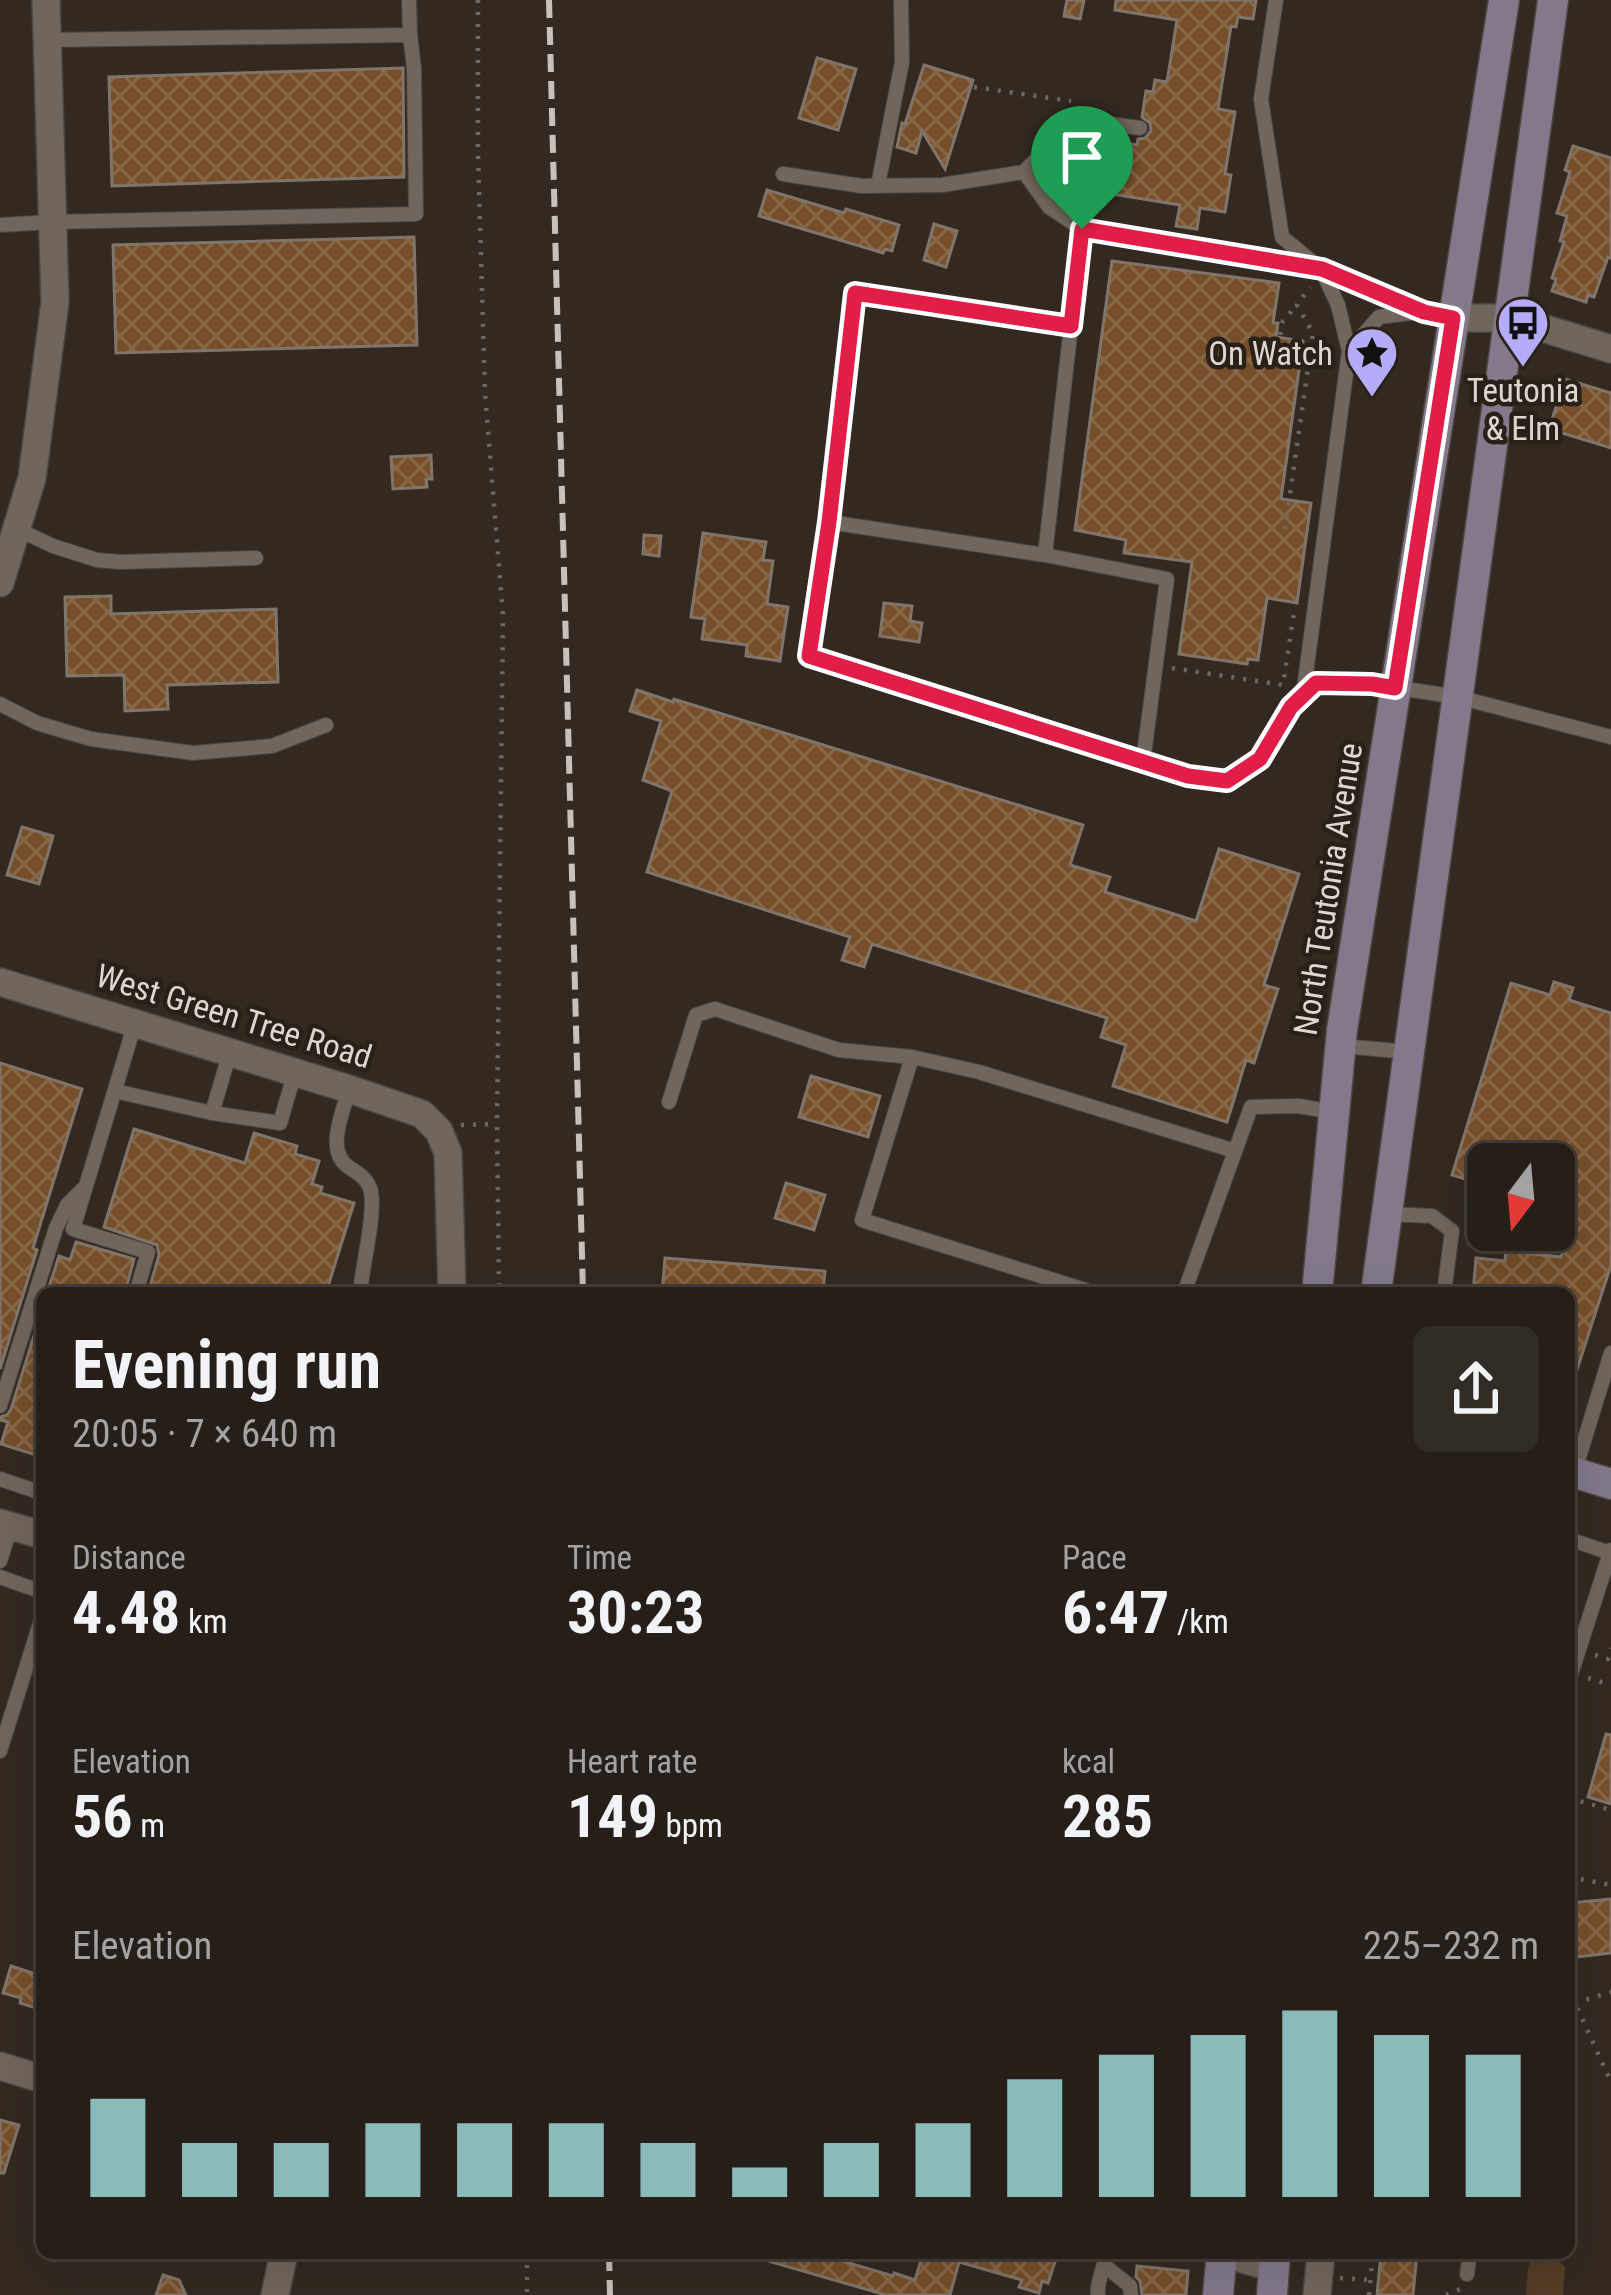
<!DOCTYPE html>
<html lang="en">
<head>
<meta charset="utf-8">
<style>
  :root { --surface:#261f19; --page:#322c26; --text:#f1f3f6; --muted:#a4a2a2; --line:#423d38; --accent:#8bbbb9 }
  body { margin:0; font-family:"Roboto Condensed",sans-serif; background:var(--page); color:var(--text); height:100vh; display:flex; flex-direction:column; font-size:45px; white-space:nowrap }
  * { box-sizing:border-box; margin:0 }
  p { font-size:39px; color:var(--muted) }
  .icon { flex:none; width:66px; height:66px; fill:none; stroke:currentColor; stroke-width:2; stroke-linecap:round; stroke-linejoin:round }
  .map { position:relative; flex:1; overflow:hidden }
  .panel { position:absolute; left:36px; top:1287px; width:1539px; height:972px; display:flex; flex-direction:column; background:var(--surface); border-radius:18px; box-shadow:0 12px 48px #0002,0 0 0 3px var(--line) }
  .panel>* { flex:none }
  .needle { width:78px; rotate:196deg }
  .tools { position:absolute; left:1467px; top:1143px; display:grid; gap:24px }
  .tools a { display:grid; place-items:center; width:108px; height:108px; border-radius:18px; background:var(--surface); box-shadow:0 12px 48px #0002,0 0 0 3px var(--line); font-size:60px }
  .pin { position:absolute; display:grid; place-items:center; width:102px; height:102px; color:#fff; margin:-123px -51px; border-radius:50% 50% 50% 0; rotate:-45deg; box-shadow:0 0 12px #0007 }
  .pin .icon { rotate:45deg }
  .round { display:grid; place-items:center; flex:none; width:126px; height:126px; border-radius:18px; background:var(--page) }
  .summary { display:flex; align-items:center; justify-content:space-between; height:204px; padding:0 36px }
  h1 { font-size:66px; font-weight:700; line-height:90px }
  .metrics { display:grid; grid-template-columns:repeat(3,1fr); gap:18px; height:204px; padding:12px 36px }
  .metrics div { display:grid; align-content:center }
  .metrics b { font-size:60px; font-weight:700 }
  .metrics small { font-size:33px; font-weight:400 }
  .metrics p { font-size:33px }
  .chart { height:336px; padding:24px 36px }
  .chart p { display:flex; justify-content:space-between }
  .chart svg { width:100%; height:216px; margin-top:12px; stroke:var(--accent); stroke-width:6 }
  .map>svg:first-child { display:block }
</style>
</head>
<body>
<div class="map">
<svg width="1611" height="2295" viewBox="0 0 1611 2295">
  <defs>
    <pattern id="building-cross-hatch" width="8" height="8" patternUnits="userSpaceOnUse" patternTransform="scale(3)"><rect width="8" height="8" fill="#764f2a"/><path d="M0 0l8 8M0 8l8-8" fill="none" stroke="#896848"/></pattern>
  </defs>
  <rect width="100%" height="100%" fill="#332921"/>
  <polygon fill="#563d26" points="1534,2253 1549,2256 1565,2266 1563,2295 1526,2295 1528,2268"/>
  <g fill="url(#building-cross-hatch)" stroke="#80756b" stroke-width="3">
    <polygon points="1067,0 1084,0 1080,19 1064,16"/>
    <polygon points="1116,0 1256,0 1253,19 1238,17 1236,27 1231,26 1218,109 1235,112 1225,174 1231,175 1225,212 1200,208 1197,229 1176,226 1180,205 1075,188 1082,142 1078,131 1100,134 1100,139 1137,145 1138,139 1145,138 1151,131 1150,123 1142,117 1146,91 1153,92 1155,80 1167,82 1177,20 1115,10"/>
    <polygon points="817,58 856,69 838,130 799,118"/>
    <polygon points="924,65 973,80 945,169 922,131 916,153 897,147 902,123 905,124"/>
    <polygon points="403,68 404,177 112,186 109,77"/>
    <polygon points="1573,146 1611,158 1611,258 1608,257 1594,297 1588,295 1586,302 1552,291 1556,279 1552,278 1564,242 1560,241 1567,216 1557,213 1570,172 1565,170"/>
    <polygon points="767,190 844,213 846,209 899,225 892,251 885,249 883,253 759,216"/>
    <polygon points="934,224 957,231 946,267 924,260"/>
    <polygon points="414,237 417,345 116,353 113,245"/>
    <polygon points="1112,261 1279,283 1273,323 1278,323 1276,337 1303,341 1281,499 1311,503 1297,603 1267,598 1258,660 1248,659 1247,664 1179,654 1192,562 1124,553 1126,540 1075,530"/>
    <polygon points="1565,379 1611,393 1611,448 1549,429"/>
    <polygon points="431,455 432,479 426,479 427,487 393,489 391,457"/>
    <polygon points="703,533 766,542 763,560 773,561 767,604 788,607 780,661 746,656 747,645 702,639 705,619 691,617"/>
    <polygon points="644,535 661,536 659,556 643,554"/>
    <polygon points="111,596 111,614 276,609 278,682 167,685 168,709 125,711 124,675 67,676 65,597"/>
    <polygon points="884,603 912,606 910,621 922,623 919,642 880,636"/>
    <polygon points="637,690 673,702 674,699 1083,825 1070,865 1110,877 1105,892 1196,921 1219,849 1299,874 1264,985 1278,989 1254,1063 1246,1060 1227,1122 1113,1086 1126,1045 1101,1037 1107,1018 872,944 864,967 842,960 850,937 647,872 672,791 643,780 661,721 630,711"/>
    <polygon points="22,827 53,836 39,884 7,875"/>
    <polygon points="1554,982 1573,988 1569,1000 1611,1013 1611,1265 1573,1382 1569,1382 1569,1293 1503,1290 1503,1293 1473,1293 1476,1258 1505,1261 1506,1251 1561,1257 1574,1213 1554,1206 1554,1164 1488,1164 1488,1186 1452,1175 1511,983 1550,995"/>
    <polygon points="0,1063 82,1089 33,1248 37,1250 0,1369"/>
    <polygon points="811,1076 880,1096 868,1137 799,1117"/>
    <polygon points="134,1129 245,1163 254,1133 297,1146 295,1154 319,1161 312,1184 322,1187 320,1193 354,1203 326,1293 148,1293 159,1255 157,1245 104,1227"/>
    <polygon points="786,1183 825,1195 814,1230 775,1218"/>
    <polygon points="76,1242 134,1259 125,1293 47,1293 59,1256 70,1260"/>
    <polygon points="665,1258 825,1271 823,1293 662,1293"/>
    <polygon points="42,1310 42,1457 1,1444 8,1422 0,1420 0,1417 7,1415 11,1409"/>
    <polygon points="1606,1734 1611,1735 1611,1804 1588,1797"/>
    <polygon points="1611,1899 1611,1953 1576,1957 1573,1924 1569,1924 1569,1903"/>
    <polygon points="11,1966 42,1976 42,2010 20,2003 21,1998 3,1993"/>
    <polygon points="0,2120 19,2125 4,2173 0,2173"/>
    <polygon points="762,2253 815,2253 893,2276 894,2273 915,2280 923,2253 1058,2253 1048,2283 1042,2281 1039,2293 1019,2287 1022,2280 959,2262 950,2295 886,2295 761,2259"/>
    <polygon points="1381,2253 1417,2253 1413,2295 1377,2295"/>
    <polygon points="1137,2266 1188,2271 1186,2295 1142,2295 1140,2281 1136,2277"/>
    <polygon points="163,2275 179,2280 186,2295 156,2295"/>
  </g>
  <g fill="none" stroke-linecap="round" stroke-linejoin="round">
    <g stroke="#4d453e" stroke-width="16">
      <g id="lane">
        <polyline points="1276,0 1261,99 1282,237 1321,269 1424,312 1453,318"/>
        <polyline points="47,40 410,35 409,0"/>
        <polyline points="783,174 862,186 942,185 1024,172"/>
        <polyline points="878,185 902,62 901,0"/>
        <polyline points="0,225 51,222 416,214 414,68 410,35"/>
        <polyline points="1082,229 1049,207 1024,172 1074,119 1140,128"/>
        <polyline points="1349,351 1379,317 1418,312"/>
        <polyline points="829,522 855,294 1071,325"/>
        <polyline points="17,529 53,546 97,560 120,562 256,558"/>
        <polyline points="1045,555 829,522 809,656 1188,776 1227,781 1260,759 1291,707 1316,683 1372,684 1458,697 1611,737"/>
        <polyline points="0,704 37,723 91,739 193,753 272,746 326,725"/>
        <polyline points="1143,762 1167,579 1045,555 1082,229 1321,269 1338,305 1349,351 1303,696"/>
        <polyline points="135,1023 73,1229 148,1252 136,1293"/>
        <polyline points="1342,1046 1409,1052"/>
        <path d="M349 1089C343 1113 324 1152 350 1168 358 1173 366 1178 370 1188 377 1209 362 1267 360 1293"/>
        <polyline points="115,1091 212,1113 280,1123 295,1072"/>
        <polyline points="669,1102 696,1015 715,1009 839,1050 912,1057"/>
        <polyline points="212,1113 230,1052"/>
        <polyline points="1387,1214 1432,1216 1452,1231 1444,1293"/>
        <polyline points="1095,1293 862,1220 912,1057 979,1072 1235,1151"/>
        <polyline points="1184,1293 1251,1107 1298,1106 1334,1112"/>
        <polyline points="0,1406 56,1228 67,1205 83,1189"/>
        <polyline points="0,1479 42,1493"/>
        <polyline points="1569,1490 1611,1353"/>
        <polyline points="1569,1539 1610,1553"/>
        <polyline points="0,1561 11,1526"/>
        <polyline points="0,1577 42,1592"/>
        <polyline points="1569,1680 1611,1550"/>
        <polyline points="0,1751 42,1617"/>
        <polyline points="1105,2266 1130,2286 1131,2295"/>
        <polyline points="1467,2274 1470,2253"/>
        <path d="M1098 2295C1096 2282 1105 2267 1106 2253"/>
      </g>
    </g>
    <g stroke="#4d453e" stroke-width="30">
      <g id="street">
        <polyline points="1453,318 1510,318 1611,349"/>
        <polyline points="0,583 32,478 55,302 46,0"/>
        <polyline points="0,982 349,1089 422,1114 439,1131 448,1153 452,1293"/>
        <polyline points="0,1523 42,1535"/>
        <polyline points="0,2066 42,2079"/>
        <polyline points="1222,2253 1274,2268"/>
        <polyline points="275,2295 284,2253"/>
        <polyline points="1317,2295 1321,2253"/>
      </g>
    </g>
    <g stroke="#4d453e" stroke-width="33">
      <g id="secondary">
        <polyline points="1317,1293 1342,1030 1504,0"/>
        <polyline points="1376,1293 1553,0"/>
        <polyline points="1569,1471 1611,1484"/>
        <polyline points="1218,2295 1222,2253"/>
        <polyline points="1272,2295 1275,2253"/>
      </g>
    </g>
    <g stroke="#706761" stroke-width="4.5" stroke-dasharray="3 9" stroke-linecap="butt">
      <polyline points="478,0 478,154 485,393 503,615 497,1124 499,1293"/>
      <polyline points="974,87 1071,101"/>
      <polyline points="1280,335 1283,321 1297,305"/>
      <polyline points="1285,529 1313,333 1297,305 1310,287"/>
      <polyline points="1172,668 1283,685 1295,606"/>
      <polyline points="461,1125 497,1124"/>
      <polyline points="1595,1655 1608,1659 1611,1648"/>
      <polyline points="1588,1678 1611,1685"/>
      <polyline points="1569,1798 1611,1810"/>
      <polyline points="1569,1877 1611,1885"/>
      <polyline points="1569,2001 1575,2003 1611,2082"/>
      <polyline points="1575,2003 1611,1992"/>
      <polyline points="527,2253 527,2295"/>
      <polyline points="1340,2278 1371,2280"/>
      <polyline points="1369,2295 1373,2253"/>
      <polyline points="1446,2295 1460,2289"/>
    </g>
    <use href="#lane" stroke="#71665d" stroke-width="14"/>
    <use href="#street" stroke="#71665d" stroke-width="27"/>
    <use href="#secondary" stroke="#83788c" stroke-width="30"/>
    <g stroke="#c7c0bb" stroke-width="6" stroke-dasharray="18 9" stroke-linecap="butt">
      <polyline points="549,0 583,1293"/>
      <polyline points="609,2253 610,2295"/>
    </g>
  </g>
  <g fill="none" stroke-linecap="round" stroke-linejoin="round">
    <g stroke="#fff" stroke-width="24">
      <polygon id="route" points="1082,229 1322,269 1424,312 1453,318 1395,688 1372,684 1316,683 1291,707 1260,759 1227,781 1188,776 809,656 829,522 855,293 1071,326"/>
    </g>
    <use href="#route" stroke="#e11d48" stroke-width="15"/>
  </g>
  <defs>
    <g id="bus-pin" transform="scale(2.7)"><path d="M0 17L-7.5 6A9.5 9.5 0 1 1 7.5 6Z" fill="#b4acf9" stroke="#292017"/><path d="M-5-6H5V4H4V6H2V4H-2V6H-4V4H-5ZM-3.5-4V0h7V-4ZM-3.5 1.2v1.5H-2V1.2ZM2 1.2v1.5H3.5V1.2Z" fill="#111"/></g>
    <g id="sight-pin" transform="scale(2.7)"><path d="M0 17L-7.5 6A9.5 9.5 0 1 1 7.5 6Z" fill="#b4acf9" stroke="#292017"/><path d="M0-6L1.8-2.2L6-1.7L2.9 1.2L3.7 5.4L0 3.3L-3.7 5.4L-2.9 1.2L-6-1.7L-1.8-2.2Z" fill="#111"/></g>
  </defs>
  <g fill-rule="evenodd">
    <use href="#bus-pin" x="1523" y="323"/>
    <use href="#sight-pin" x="1372" y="353"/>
  </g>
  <g text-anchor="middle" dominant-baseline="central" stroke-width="9" stroke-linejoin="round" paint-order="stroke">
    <g font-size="33" fill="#ddd7d2" stroke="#292017" text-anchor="end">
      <text x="1333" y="353">On Watch</text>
      <text x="1523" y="390" text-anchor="middle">Teutonia<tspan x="1523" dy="38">&amp; Elm</tspan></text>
    </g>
    <g font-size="33" fill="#ddd7d2" stroke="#292017">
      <text transform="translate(1328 889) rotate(-81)">North Teutonia Avenue</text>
      <text transform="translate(234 1016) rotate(17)">West Green Tree Road</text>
    </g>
  </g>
</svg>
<div class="tools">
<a><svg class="needle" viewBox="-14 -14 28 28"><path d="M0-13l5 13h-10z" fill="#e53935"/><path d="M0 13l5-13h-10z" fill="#a4a2a2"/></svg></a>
</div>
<div class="pin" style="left:1082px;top:229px;background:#1e9e55"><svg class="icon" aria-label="arrive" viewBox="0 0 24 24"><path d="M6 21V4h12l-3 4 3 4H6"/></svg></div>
<section class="panel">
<div class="summary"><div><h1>Evening run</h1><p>20:05 · 7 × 640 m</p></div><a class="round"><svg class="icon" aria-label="share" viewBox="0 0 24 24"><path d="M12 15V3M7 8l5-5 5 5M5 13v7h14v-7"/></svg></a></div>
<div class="metrics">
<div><p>Distance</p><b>4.48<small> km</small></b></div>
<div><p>Time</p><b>30:23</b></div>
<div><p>Pace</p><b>6:47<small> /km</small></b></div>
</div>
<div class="metrics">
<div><p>Elevation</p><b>56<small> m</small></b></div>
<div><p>Heart rate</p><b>149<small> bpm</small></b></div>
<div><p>kcal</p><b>285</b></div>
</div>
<div class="chart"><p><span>Elevation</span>225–232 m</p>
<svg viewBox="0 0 160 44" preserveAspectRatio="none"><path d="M5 44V24M15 44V33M25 44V33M35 44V29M45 44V29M55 44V29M65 44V33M75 44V38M85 44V33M95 44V29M105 44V20M115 44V15M125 44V11M135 44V6M145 44V11M155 44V15"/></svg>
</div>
</section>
</div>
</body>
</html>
